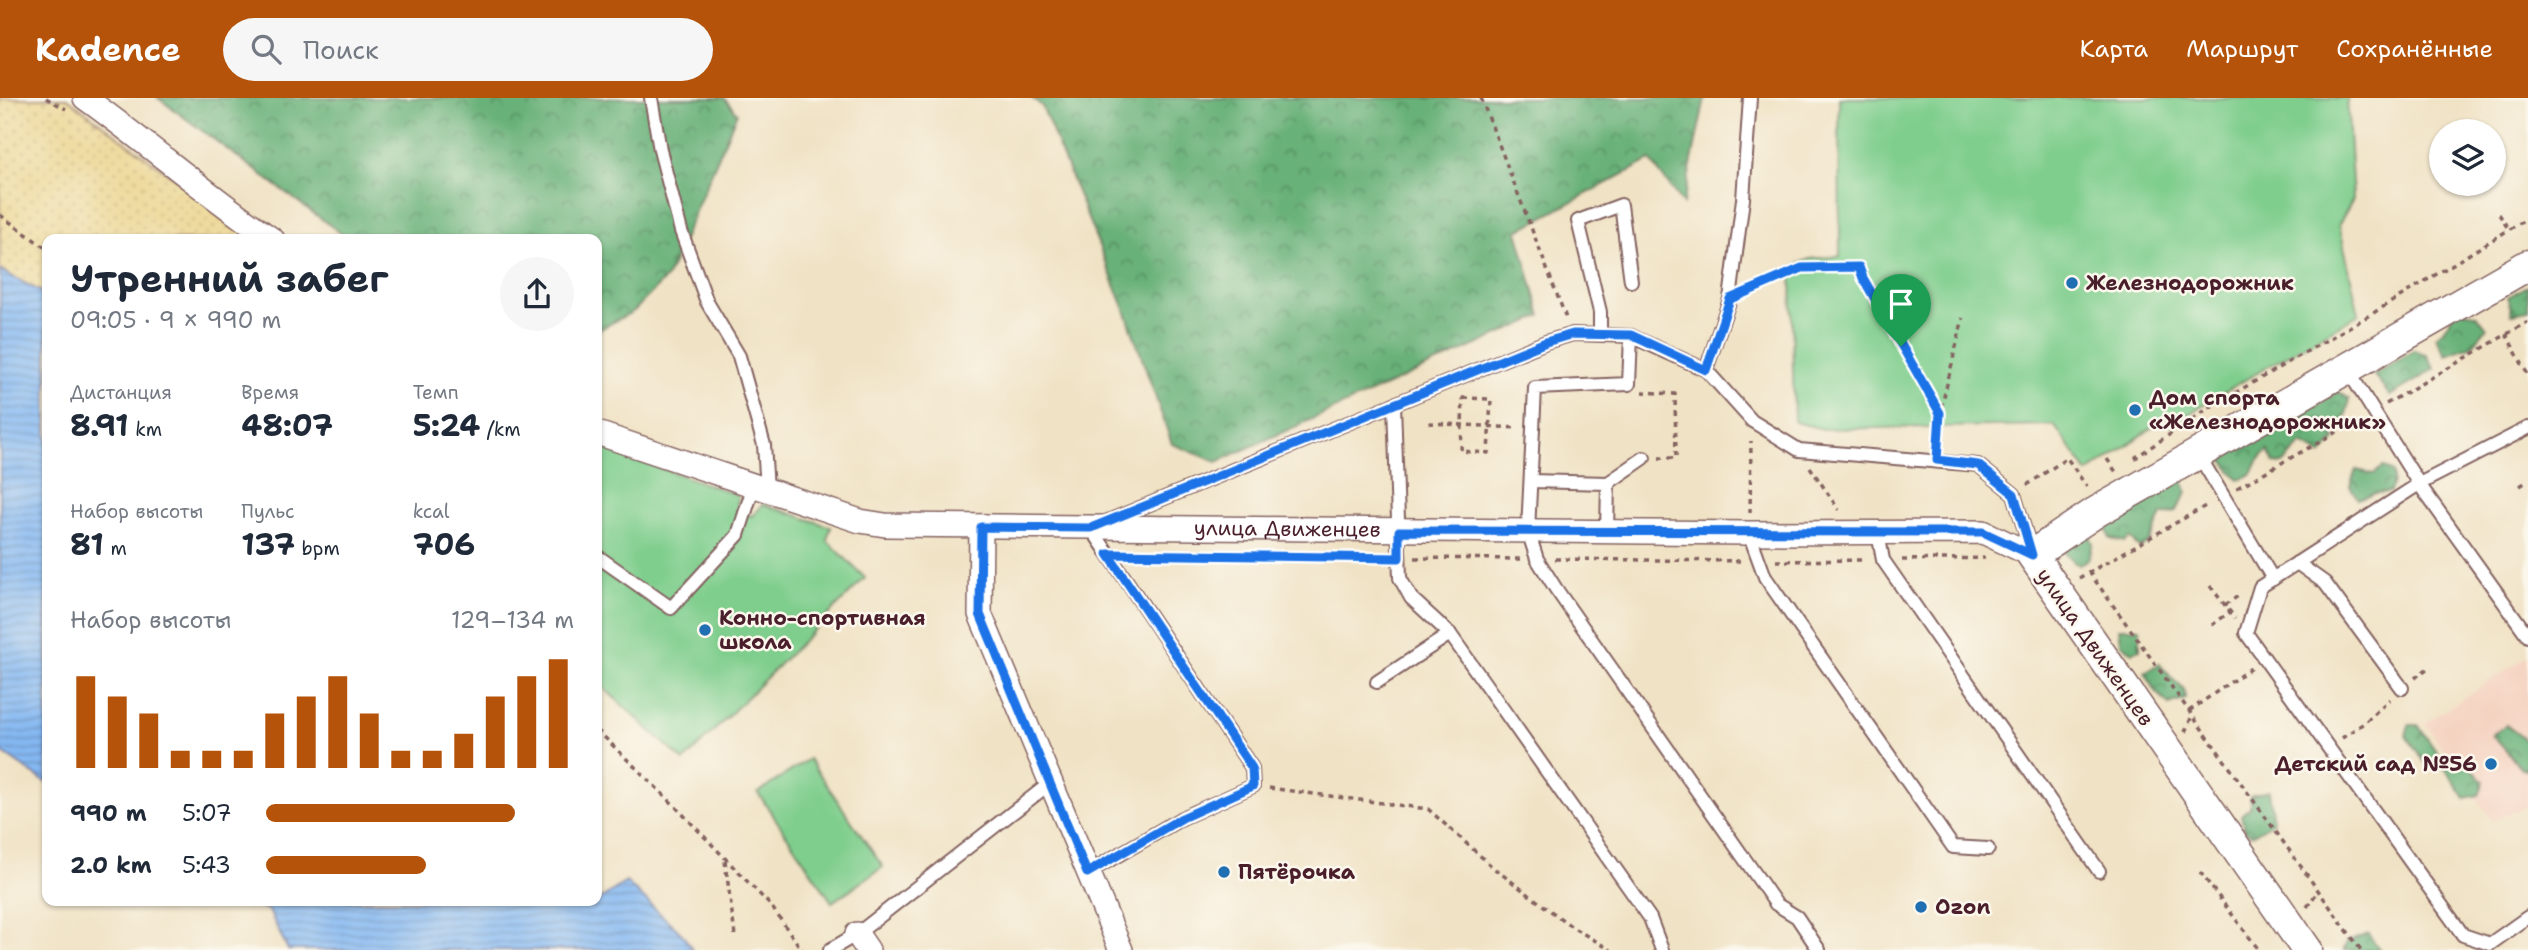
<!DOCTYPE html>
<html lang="ru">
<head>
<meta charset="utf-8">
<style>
  :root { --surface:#fff; --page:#f6f6f7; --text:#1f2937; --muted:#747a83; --accent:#b45309 }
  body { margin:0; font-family:"Shantell Sans",sans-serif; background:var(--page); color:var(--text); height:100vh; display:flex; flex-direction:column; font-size:26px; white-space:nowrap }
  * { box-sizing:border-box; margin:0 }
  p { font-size:23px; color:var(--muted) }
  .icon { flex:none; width:38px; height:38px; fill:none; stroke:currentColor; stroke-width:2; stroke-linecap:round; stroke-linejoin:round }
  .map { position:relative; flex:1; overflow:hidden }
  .drawer { position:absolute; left:42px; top:136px; width:560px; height:672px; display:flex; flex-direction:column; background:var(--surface); border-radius:14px; box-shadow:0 2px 5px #0004 }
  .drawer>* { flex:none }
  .controls { position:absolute; left:2429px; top:21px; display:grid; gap:14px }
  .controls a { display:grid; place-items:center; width:77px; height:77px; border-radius:50%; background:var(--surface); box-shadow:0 2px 5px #0004; font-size:35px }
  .pin { position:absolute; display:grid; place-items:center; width:60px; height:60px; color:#fff; margin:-72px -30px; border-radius:50% 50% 50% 0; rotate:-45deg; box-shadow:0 0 7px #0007 }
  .pin .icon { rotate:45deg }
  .round { display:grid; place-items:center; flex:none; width:74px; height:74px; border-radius:37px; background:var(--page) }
  .headline { display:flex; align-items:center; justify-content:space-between; height:119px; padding:0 28px }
  h1 { font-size:38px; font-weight:700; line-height:52px }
  .figures { display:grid; grid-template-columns:repeat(3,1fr); gap:10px; height:119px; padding:7px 28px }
  .figures div { display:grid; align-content:center }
  .figures b { font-size:30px; font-weight:700 }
  .figures small { font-size:19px; font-weight:400 }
  .figures p { font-size:19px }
  .chart { height:196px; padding:14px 28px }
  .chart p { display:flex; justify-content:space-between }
  .chart svg { width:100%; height:126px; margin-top:7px; stroke:var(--accent); stroke-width:6 }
  ul { padding:0 28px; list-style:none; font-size:23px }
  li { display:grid; grid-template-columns:112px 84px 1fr; align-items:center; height:52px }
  li i { height:18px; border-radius:9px; background:var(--accent) }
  header { display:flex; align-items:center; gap:42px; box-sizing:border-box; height:98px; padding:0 35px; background:var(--accent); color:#fff }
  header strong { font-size:33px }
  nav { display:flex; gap:38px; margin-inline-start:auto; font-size:24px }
  .search { width:490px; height:63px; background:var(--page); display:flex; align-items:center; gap:18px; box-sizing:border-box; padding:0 24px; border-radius:38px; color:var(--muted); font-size:26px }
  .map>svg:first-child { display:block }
</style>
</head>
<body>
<header>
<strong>Kadence</strong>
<div class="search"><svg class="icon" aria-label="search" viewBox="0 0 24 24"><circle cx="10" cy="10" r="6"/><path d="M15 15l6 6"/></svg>Поиск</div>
<nav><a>Карта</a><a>Маршрут</a><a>Сохранённые</a></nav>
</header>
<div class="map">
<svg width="2528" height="852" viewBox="0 0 2528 852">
  <defs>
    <pattern id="forest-crowns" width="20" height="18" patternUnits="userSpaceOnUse" patternTransform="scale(1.75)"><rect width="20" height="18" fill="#67b178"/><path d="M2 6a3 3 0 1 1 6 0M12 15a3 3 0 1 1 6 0" fill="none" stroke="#578f63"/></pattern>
    <pattern id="sand-dots" width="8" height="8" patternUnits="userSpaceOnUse" patternTransform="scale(1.75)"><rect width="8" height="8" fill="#eeda9e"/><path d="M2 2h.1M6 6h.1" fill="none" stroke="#cebb88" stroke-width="1.8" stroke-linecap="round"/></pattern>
    <pattern id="water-rules" width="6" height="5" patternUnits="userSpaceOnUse" patternTransform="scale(1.75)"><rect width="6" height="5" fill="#84b8f2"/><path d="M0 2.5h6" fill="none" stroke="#6e95c4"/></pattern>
  </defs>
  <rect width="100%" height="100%" fill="#fbf7ec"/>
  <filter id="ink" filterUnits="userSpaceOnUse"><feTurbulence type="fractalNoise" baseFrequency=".0143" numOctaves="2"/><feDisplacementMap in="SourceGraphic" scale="14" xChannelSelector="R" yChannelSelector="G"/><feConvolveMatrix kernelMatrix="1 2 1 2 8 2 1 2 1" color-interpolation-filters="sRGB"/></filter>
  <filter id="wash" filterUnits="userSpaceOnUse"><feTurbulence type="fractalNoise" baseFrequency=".00686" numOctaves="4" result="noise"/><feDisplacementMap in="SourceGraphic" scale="28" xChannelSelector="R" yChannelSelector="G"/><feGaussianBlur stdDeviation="1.57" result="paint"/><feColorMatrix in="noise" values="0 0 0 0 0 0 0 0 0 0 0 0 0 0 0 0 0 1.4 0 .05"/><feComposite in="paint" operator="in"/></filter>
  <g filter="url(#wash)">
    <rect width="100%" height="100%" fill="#f0e2c4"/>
    <polygon fill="#f5d3c1" points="2528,558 2528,708 2492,723 2425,625"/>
    <g fill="url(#forest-crowns)" stroke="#586852" stroke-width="2">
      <polygon points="158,0 724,0 737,15 667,179 634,213 597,233 597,142 350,142"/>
      <polygon points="1032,0 1705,0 1683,106 1650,62 1517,133 1541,218 1217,364 1172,346 1124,209 1042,8"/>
      <polygon points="2528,187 2528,213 2512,216 2508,199"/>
      <path d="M2458 210 2477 217 2487 230 2473 247 2446 257 2436 239C2447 232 2448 219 2458 210Z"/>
      <polygon points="2415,252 2427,257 2435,271 2390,298 2374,277"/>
      <polygon points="2338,293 2349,301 2346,319 2331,329 2336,342 2321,357 2302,346 2283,366 2274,365 2268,353 2258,363 2252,376 2239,382 2221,360 2251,335 2291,328 2302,305 2318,308"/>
      <polygon points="2383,369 2393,374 2393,384 2390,394 2375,395 2358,401 2350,388 2356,372 2374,376"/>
      <polygon points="2183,382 2187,394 2176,414 2162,417 2148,445 2140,450 2130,440 2125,444 2110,441 2104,424 2168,383"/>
      <polygon points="2088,432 2093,446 2088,462 2079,467 2064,455 2063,437"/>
      <polygon points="2119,530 2140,530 2140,551 2132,554 2121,545"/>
      <polygon points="2159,566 2184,592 2185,601 2169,607 2155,593 2145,574"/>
      <polygon points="2409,627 2418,627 2442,662 2460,657 2484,683 2479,697 2465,700 2444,669 2429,670 2406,637"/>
      <polygon points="2506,627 2528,644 2528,672 2522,671 2492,637"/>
      <polygon points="2269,692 2273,724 2253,736 2245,733 2241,717 2250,709 2250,698"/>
      <polygon points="2368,836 2380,852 2344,852 2347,844"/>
    </g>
    <polygon fill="url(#sand-dots)" stroke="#9c7c64" stroke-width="2" points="0,0 67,0 257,142 47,142 47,197 0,172"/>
    <g fill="#7fce8d" stroke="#64765c" stroke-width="2">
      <polygon points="1839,0 2347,0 2353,101 2339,126 2359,216 2205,305 2172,328 2166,320 2088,375 2054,327 1823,331 1794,324 1791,170 1810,161 1840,158"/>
      <polygon points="597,348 738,397 737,413 752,418 763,406 831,429 827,442 865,480 684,663 597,584"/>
      <polygon points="809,661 883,769 832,804 758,695"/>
    </g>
    <g fill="url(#water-rules)" stroke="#676c8e" stroke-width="2">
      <polygon points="0,172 47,197 47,685 0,653"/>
      <polygon points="626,784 682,836 693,852 288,852 269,813 251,803 597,803 597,795 600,801"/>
    </g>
  </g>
  <g filter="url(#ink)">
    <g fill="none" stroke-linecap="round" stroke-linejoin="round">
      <g stroke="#846361" stroke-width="16">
        <g id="service">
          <polyline points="651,0 660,52 681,133 707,204 739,258 764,347 767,391"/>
          <polyline points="1600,235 1600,214 1578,123 1621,107 1631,183"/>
          <polyline points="1631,238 1629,286 1535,290 1528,433 1537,461 1556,491 1776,806 1797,819 1819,852"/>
          <polyline points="2347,271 2419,386 2528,538"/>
          <polyline points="1706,272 1730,201 1743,101 1750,0"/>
          <polyline points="1394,306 1400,480 1411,500 1450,536 1650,820 1662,852"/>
          <polyline points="2528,330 2419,386 2260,489 2246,535 2463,837 2490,846 2528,819"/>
          <polyline points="2198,356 2273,481"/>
          <polyline points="1531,383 1608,385 1607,434"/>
          <polyline points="1608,385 1644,360"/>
          <polyline points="1749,435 1765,479 1953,749 1988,751"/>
          <polyline points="1878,435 1883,462 2099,773"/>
          <polyline points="597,458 671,510 738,437 754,387"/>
          <polyline points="2297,465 2325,485 2402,590"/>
          <polyline points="1377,584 1450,536"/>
          <polyline points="1087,775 1182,720 1253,688 1252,670 1091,430 1546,244 1573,236 1631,238 1706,272 1752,323 1799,352 1978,367 2014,396 2032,456"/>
          <polyline points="830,852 857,836 1049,686"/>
        </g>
      </g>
      <g stroke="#846361" stroke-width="26">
        <g id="minor">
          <path d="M85 0C149 46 208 98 273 142"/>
          <path id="s1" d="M597 335 860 423 885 427 1749 435 1983 434 2032 457"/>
          <polyline points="981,429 980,516 1121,852"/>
          <polyline points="857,836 868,852"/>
        </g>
      </g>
      <g stroke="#846361" stroke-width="33">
        <polyline id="tertiary" points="2307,852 2032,457 2096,414 2528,167"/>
      </g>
      <g stroke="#846361" stroke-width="3.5" stroke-dasharray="5 5" stroke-linecap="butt">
        <polyline points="46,0 66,11"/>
        <polyline points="1481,0 1566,220"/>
        <polyline points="2499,116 2509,132"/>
        <polyline points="0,117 47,151"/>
        <polyline points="1859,169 1862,180 1940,315"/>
        <polyline points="1748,193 1803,170 1859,169 1859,163"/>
        <polyline points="2506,236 2528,277"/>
        <polyline points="1642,294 1675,296 1676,360 1659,360"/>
        <polygon points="1463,300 1491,301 1488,355 1461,353"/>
        <polyline points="2386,306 2528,224"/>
        <polyline points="1429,325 1517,330"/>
        <polyline points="1938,349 1940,315 1963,220"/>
        <polyline points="2107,361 2116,374"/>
        <polyline points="2137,361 2136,359 2209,310 2370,217 2528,120"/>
        <polyline points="1810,369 1839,412"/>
        <polyline points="2027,387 2067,360 2087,389"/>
        <polyline points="2520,388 2528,383"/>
        <polyline points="2237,390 2358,322"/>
        <polyline points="1750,415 1751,343"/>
        <polyline points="1128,456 1383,460"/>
        <polyline points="1415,460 1520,461"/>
        <polyline points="1555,461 1744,463"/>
        <polyline points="1902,462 1985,460"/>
        <polyline points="1776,463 1866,462"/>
        <polyline points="2089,474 2361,852"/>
        <polyline points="2079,480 2209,406"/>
        <polyline points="2210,488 2235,520"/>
        <polyline points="2225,507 2241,496"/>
        <polyline points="2212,527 2230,514"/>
        <polyline points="2415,580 2428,570"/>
        <polyline points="2189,613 2251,570"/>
        <polyline points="597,632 672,705 771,808 802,852"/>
        <polyline points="2185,634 2192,618"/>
        <polyline points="2342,640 2364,625 2390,601"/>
        <polyline points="1269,690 1428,711 1496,772 1572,829 1611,852"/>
        <polyline points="725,763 735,837"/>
        <polyline points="2200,774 2259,852"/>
        <polyline points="2307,809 2318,793"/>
      </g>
      <use href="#service" stroke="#fff" stroke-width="12"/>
      <use href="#minor" stroke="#fff" stroke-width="23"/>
      <use href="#tertiary" stroke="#fff" stroke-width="30"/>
    </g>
  </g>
  <g fill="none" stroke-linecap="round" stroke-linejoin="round" filter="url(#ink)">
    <g stroke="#fff" stroke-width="14">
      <polygon id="route" points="1859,169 1863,180 1940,315 1937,362 1978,367 2014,396 2032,457 1983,434 1399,433 1399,460 1108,456 1252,670 1253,688 1182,720 1087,775 980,516 981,429 1091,430 1546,244 1573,236 1631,237 1706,272 1730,201 1802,170"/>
    </g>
    <use href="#route" stroke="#1a73e8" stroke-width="9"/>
  </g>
  <g fill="#1f6fb2" stroke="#fbf7ec" stroke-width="2.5">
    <circle cx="2072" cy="185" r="7"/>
    <circle cx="2135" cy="312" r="7"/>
    <circle cx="705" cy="532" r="7"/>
    <circle cx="2491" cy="666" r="7"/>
    <circle cx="1224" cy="774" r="7"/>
    <circle cx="1921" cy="809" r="7"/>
  </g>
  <g text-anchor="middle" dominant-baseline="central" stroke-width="5" stroke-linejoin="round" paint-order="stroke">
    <g font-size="21" font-weight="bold" fill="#4a1f2b" stroke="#fbf7ec" text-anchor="start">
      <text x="2086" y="185">Железнодорожник</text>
      <text x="2149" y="300">Дом спорта<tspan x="2149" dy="24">«Железнодорожник»</tspan></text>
      <text x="719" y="520">Конно-спортивная<tspan x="719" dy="24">школа</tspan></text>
      <text x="2477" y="666" text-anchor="end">Детский сад №56</text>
      <text x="1238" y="774">Пятёрочка</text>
      <text x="1935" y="809">Ozon</text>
    </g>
    <g font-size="21" fill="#4a1f2b" stroke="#fbf7ec">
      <text stroke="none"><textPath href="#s1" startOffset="705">улица Движенцев</textPath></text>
      <text transform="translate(2095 549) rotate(55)">улица Движенцев</text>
    </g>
  </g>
</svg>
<div class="controls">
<a><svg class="icon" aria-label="layers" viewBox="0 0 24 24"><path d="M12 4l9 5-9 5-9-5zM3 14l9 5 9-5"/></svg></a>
</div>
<div class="pin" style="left:1901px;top:248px;background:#1e9e55"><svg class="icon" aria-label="arrive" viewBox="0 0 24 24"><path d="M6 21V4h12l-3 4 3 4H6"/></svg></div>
<section class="drawer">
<div class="headline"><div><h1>Утренний забег</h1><p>09:05 · 9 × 990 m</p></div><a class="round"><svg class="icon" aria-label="share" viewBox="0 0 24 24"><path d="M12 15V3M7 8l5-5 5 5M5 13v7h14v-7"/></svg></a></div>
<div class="figures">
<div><p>Дистанция</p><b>8.91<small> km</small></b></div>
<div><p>Время</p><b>48:07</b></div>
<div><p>Темп</p><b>5:24<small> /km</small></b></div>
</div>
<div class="figures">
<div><p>Набор высоты</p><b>81<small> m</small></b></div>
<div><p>Пульс</p><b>137<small> bpm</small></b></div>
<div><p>kcal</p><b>706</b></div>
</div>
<div class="chart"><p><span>Набор высоты</span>129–134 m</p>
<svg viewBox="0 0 160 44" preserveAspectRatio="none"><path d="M5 44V12M15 44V19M25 44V25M35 44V38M45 44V38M55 44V38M65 44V25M75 44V19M85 44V12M95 44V25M105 44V38M115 44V38M125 44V32M135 44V19M145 44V12M155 44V6"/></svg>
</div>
<ul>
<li><b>990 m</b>5:07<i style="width:81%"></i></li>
<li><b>2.0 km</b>5:43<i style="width:52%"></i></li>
</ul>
</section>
</div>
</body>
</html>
